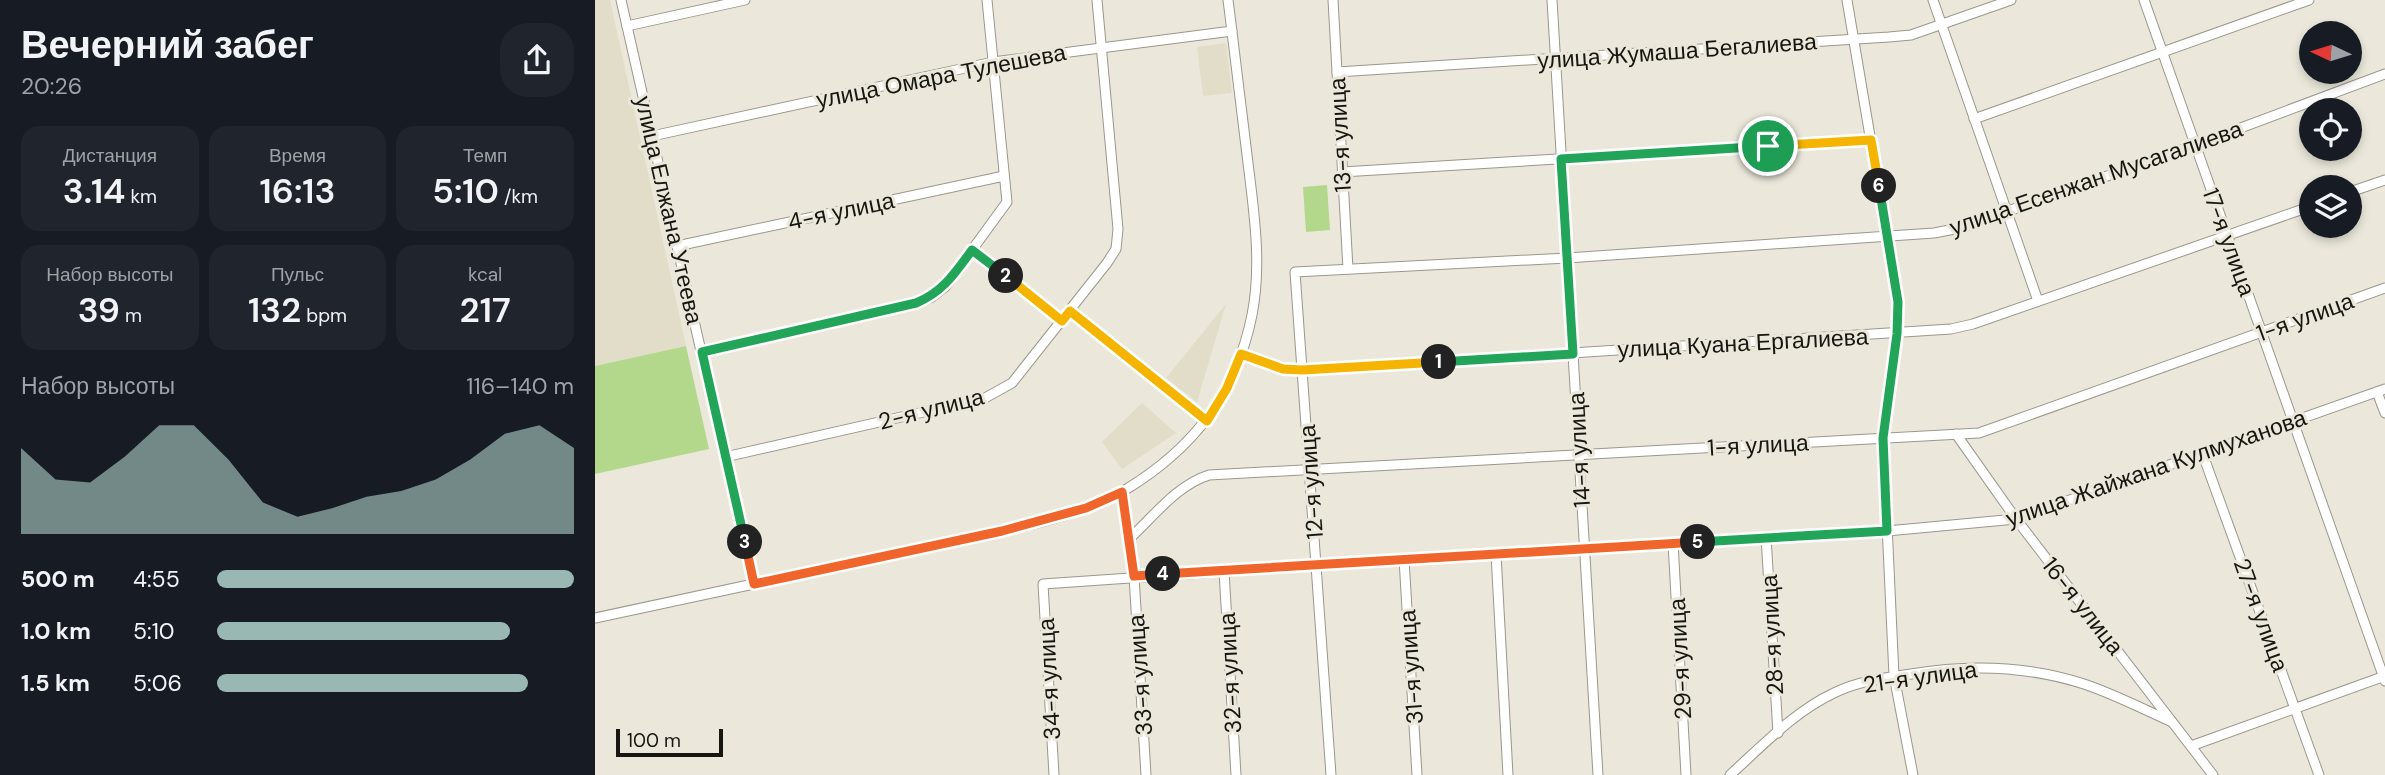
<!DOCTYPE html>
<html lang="ru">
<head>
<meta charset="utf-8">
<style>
  :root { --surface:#171b24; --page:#20242c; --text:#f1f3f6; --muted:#9ea1a6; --accent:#99b8b3 }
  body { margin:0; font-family:"DM Sans",sans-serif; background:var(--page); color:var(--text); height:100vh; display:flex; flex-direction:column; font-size:26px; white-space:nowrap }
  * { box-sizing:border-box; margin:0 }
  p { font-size:23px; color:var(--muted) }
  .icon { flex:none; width:38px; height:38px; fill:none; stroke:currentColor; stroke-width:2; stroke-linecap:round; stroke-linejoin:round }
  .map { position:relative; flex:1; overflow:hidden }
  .panel { display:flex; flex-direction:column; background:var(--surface); width:595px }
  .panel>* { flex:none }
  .needle { width:46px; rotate:274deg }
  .tools { position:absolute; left:1704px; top:21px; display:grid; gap:14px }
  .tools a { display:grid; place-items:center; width:63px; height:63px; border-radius:50%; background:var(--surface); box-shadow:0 4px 10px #0003; font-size:35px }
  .scale { position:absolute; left:21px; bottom:18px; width:107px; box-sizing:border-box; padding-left:7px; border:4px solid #171611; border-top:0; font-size:19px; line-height:24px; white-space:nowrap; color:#171611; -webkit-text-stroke:5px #ebe8db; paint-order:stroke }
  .pin { position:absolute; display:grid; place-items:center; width:60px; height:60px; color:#fff; margin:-30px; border:4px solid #fff; border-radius:50%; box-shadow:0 2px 7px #0007 }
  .km { position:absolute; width:35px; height:35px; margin:-18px; border-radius:50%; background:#222; color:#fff; font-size:19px; line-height:35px; text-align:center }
  .round { display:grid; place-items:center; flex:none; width:74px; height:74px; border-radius:28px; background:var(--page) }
  .headline { display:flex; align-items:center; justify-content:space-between; height:119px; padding:0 21px }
  h1 { font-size:38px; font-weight:600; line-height:52px }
  .figures { display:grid; grid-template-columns:repeat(3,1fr); gap:10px; height:119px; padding:7px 21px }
  .figures div { display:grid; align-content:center; border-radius:18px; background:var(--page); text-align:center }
  .figures b { font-size:35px; font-weight:600 }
  .figures small { font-size:19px; font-weight:400 }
  .figures p { font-size:19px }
  .chart { height:196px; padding:14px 21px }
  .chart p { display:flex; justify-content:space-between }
  .chart svg { width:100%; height:126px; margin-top:7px; fill:var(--accent); opacity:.7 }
  ul { padding:0 21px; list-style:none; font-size:23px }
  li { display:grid; grid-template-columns:112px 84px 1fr; align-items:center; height:52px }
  li i { height:18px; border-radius:9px; background:var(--accent) }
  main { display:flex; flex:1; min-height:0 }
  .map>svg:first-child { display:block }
</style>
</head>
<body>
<main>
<section class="panel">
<div class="headline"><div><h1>Вечерний забег</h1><p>20:26</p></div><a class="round"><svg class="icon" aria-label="share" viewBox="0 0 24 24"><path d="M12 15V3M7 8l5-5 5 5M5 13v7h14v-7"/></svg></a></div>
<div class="figures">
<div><p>Дистанция</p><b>3.14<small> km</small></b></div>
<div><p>Время</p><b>16:13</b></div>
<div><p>Темп</p><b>5:10<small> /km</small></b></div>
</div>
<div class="figures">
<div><p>Набор высоты</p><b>39<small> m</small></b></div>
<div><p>Пульс</p><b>132<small> bpm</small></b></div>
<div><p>kcal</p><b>217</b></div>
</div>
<div class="chart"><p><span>Набор высоты</span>116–140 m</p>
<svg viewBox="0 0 160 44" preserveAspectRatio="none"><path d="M0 44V14L10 25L20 26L30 17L40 6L50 6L60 18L70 33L80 38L90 35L100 31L110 29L120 25L130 18L140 9L150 6L160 14V44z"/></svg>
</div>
<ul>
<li><b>500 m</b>4:55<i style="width:100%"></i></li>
<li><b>1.0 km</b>5:10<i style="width:82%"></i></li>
<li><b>1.5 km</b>5:06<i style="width:87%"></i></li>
</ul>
</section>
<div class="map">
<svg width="1790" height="775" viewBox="0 0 1790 775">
  <rect width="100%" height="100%" fill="#ebe8db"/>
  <g fill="#e2ddc8">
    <polygon points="0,0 15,0 91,346 0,366"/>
    <polygon points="631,43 637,93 608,96 602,47"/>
    <polygon points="631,304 602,402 571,378"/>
    <polygon points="547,403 581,433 527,469 507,442"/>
  </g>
  <g fill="#b3d88c">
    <polygon points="732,185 735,230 711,232 708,187"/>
    <polygon points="91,346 114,449 0,474 0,366"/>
  </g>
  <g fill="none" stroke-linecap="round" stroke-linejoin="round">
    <g stroke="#9a978b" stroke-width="11">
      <g id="minor">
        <polyline points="26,0 159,584"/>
        <polyline points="738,0 753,269"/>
        <polyline points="957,0 1003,775"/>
        <polyline points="1252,0 1303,302 1302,334 1288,438 1299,676 1318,775"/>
        <polyline points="1338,0 1443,301"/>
        <polyline points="1549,0 1790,681"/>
        <polyline points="32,26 150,0"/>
        <polyline points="742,72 1294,37 1316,35 1416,0"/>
        <polyline points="1379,119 1714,0"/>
        <polyline points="57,136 398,62 637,31"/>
        <polyline points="747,172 1276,140"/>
        <polyline points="1755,192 1790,180"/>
        <polyline points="82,246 409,176"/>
        <polyline points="377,250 467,321"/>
        <polyline points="475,311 612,421"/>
        <polyline points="107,352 321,303 337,297 350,287 412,202 392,0"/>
        <polyline points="646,354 688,369 707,370 1356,329 1378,324 1717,206"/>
        <polyline points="1782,392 1790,413"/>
        <polyline points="1361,434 1421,519 1618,775"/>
        <polyline points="1608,455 1724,775"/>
        <polyline points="130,457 390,398 417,383 512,263 521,249 523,229 502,0"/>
        <polyline points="527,492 539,576 551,775"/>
        <polyline points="1171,537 1183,733"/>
        <path d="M535 538C559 516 582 485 614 475L1384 433 1790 288"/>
        <polyline points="1078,543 1091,775"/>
        <polyline points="901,554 913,775"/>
        <polyline points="809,559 822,775"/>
        <polyline points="629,571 641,775"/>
        <path d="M0 618C110 594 221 571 331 547 390 534 479 521 530 490 598 449 641 394 657 315 667 265 659 212 653 163 646 108 640 54 633 0"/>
        <polyline points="1596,746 1790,676"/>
        <polyline points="459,775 448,584 809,559 1292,531 1421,519 1790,389"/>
        <polyline points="736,775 700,272 972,258 1339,233 1365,228 1600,145 1790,74"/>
        <path d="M1135 775C1167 746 1200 711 1239 693 1263 681 1290 678 1316 674 1374 664 1433 666 1489 684 1519 694 1548 709 1577 722"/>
      </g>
    </g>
    <use href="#minor" stroke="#fff" stroke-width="9"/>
  </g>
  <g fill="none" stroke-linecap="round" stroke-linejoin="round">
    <g stroke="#fff" stroke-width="14">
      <polyline id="split-1" points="844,362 978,354 966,159 1173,146"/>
    </g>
    <g stroke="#fff" stroke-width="14">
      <polyline id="split-2" points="411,276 467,321 475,311 612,421 632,388 646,354 688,369 707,370 844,362"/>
    </g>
    <g stroke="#fff" stroke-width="14">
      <path id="split-3" d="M150 542 107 352 321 303C348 292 360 273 377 250L411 276"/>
    </g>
    <g stroke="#fff" stroke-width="14">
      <polyline id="split-4" points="150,542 159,584 407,531 491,508 527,492 539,576 568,574"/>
    </g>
    <g stroke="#fff" stroke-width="14">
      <polyline id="split-5" points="568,574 1103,542"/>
    </g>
    <g stroke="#fff" stroke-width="14">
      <polyline id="split-6" points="1103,542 1292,531 1288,438 1302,334 1303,302 1284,186"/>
    </g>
    <g stroke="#fff" stroke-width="14">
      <polyline id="split-7" points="1173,146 1276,140 1284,186"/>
    </g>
    <use href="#split-1" stroke="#22a559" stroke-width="9"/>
    <use href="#split-2" stroke="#f5b400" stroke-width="9"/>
    <use href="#split-3" stroke="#22a559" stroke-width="9"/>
    <use href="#split-4" stroke="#f0652b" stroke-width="9"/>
    <use href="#split-5" stroke="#f0652b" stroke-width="9"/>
    <use href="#split-6" stroke="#22a559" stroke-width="9"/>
    <use href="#split-7" stroke="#f5b400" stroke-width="9"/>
  </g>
  <g text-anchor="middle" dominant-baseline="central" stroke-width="6" stroke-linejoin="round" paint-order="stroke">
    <g font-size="23" fill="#171611" stroke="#ebe8db">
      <text transform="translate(1082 51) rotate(-4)">улица Жумаша Бегалиева</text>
      <text transform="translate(346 76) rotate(-11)">улица Омара Тулешева</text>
      <text transform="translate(745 135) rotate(-93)">13-я улица</text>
      <text transform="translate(1501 178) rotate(-19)">улица Есенжан Мусагалиева</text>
      <text transform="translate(74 210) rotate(77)">улица Елжана Утеева</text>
      <text transform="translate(246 211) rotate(-12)">4-я улица</text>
      <text transform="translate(1634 242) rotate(70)">17-я улица</text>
      <text transform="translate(1710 317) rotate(-20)">1-я улица</text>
      <text transform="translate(1148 343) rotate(-3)">улица Куана Ергалиева</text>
      <text transform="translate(336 409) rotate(-14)">2-я улица</text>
      <text transform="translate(1163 445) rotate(-3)">1-я улица</text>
      <text transform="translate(984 450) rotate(-93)">14-я улица</text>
      <text transform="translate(1561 468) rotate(-19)">улица Жайжана Кулмуханова</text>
      <text transform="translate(716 482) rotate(-94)">12-я улица</text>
      <text transform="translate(1488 606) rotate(52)">16-я улица</text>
      <text transform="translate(1666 615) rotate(70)">27-я улица</text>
      <text transform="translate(1177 635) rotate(-93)">28-я улица</text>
      <text transform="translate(1085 659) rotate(-93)">29-я улица</text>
      <text transform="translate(816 667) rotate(-94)">31-я улица</text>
      <text transform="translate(635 673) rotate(-93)">32-я улица</text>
      <text transform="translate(545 675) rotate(-94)">33-я улица</text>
      <text transform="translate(1325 677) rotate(-8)">21-я улица</text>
      <text transform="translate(454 679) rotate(-93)">34-я улица</text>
    </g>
  </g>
</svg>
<div class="tools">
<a><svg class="needle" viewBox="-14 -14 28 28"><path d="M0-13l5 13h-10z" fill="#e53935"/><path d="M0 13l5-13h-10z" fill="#9ea1a6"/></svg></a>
<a><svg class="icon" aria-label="locate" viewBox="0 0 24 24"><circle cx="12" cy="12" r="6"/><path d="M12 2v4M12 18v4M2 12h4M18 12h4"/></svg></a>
<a><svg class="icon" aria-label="layers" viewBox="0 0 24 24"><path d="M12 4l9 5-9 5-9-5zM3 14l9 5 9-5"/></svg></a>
</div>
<div class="scale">100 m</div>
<div class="pin" style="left:1173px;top:146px;background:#1e9e55"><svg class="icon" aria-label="arrive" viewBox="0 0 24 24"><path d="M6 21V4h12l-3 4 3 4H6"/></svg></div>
<b class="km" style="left:844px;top:362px">1</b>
<b class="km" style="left:411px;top:276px">2</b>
<b class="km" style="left:150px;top:542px">3</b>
<b class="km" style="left:568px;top:574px">4</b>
<b class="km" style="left:1103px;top:542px">5</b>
<b class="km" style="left:1284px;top:186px">6</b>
</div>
</main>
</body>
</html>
